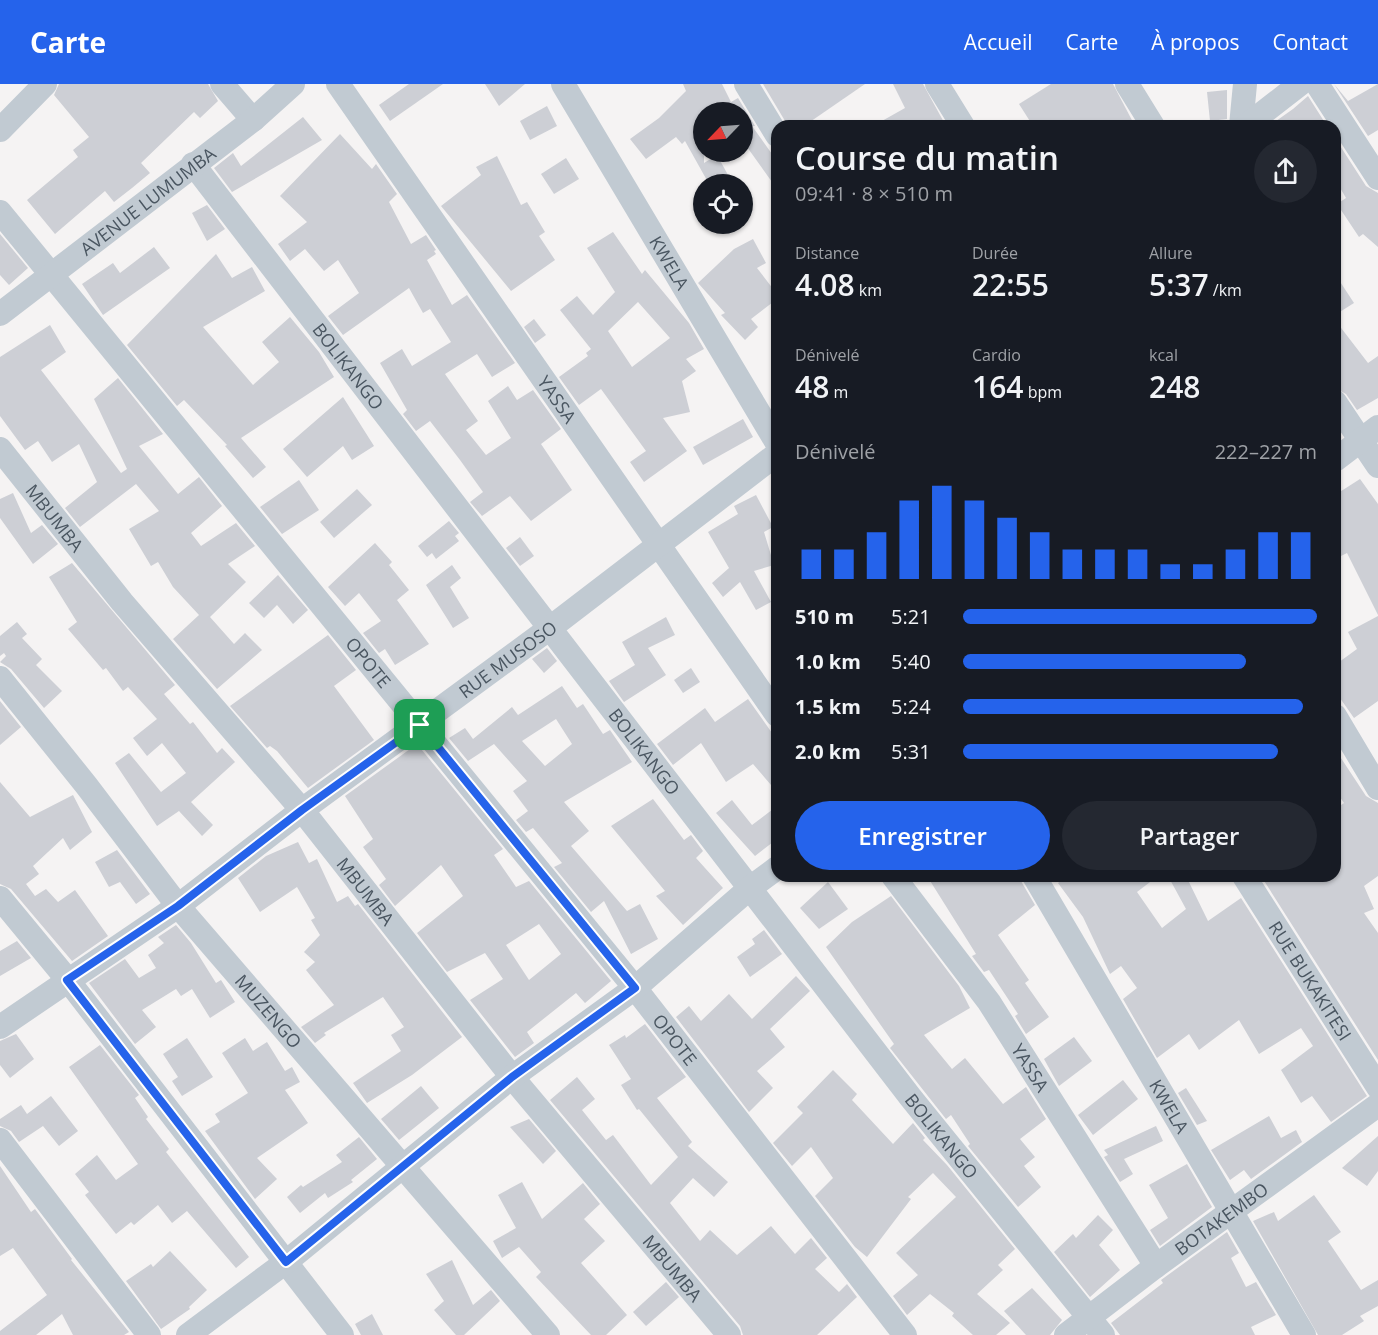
<!DOCTYPE html>
<html lang="fr">
<head>
<meta charset="utf-8">
<style>
  :root { --surface:#171b24; --page:#242831; --text:#f1f3f6; --muted:#9ea1a6; --accent:#2563eb }
  body { margin:0; font-family:"Open Sans",sans-serif; background:var(--page); color:var(--text); height:100vh; display:flex; flex-direction:column; font-size:22px; white-space:nowrap }
  * { box-sizing:border-box; margin:0 }
  p { font-size:20px; color:var(--muted) }
  .icon { flex:none; width:33px; height:33px; fill:none; stroke:currentColor; stroke-width:2; stroke-linecap:round; stroke-linejoin:round }
  .map { position:relative; flex:1; overflow:hidden }
  .side { position:absolute; left:771px; top:36px; width:570px; height:762px; display:flex; flex-direction:column; background:var(--surface); border-radius:18px; box-shadow:0 2px 4px #0004 }
  .side>* { flex:none }
  .needle { width:39px; rotate:245deg }
  .controls { position:absolute; left:693px; top:18px; display:grid; gap:12px }
  .controls a { display:grid; place-items:center; width:60px; height:60px; border-radius:50%; background:var(--surface); box-shadow:0 2px 4px #0004; font-size:30px }
  .pin { position:absolute; display:grid; place-items:center; width:51px; height:51px; color:#fff; margin:-26px; border-radius:12px; box-shadow:0 3px 9px #0006 }
  .round { display:grid; place-items:center; flex:none; width:63px; height:63px; border-radius:32px; background:var(--page) }
  .headline { display:flex; align-items:center; justify-content:space-between; height:102px; padding:0 24px }
  h1 { font-size:33px; font-weight:600; line-height:45px }
  .stats { display:grid; grid-template-columns:repeat(3,1fr); gap:9px; height:102px; padding:6px 24px }
  .stats div { display:grid; align-content:center }
  .stats b { font-size:30px; font-weight:600 }
  .stats small { font-size:16px; font-weight:400 }
  .stats p { font-size:16px }
  .chart { height:168px; padding:12px 24px }
  .chart p { display:flex; justify-content:space-between }
  .chart svg { width:100%; height:108px; margin-top:6px; stroke:var(--accent); stroke-width:6 }
  .action { display:flex; gap:12px; margin-top:auto; padding:12px 24px }
  .action a { flex:1; height:69px; border-radius:36px; background:var(--accent); color:#fff; font-size:24px; font-weight:600; line-height:69px; text-align:center }
  .action a+a { background:var(--page); color:var(--text) }
  ul { padding:0 24px; list-style:none; font-size:20px }
  li { display:grid; grid-template-columns:96px 72px 1fr; align-items:center; height:45px }
  li i { height:15px; border-radius:8px; background:var(--accent) }
  header { display:flex; align-items:center; gap:36px; box-sizing:border-box; height:84px; padding:0 30px; background:var(--accent); color:#fff }
  header strong { font-size:28px }
  nav { display:flex; gap:33px; margin-inline-start:auto; font-size:21px }
  .map>svg:first-child { display:block }
</style>
</head>
<body>
<header>
<strong>Carte</strong>
<nav><a>Accueil</a><a>Carte</a><a>À propos</a><a>Contact</a></nav>
</header>
<div class="map">
<svg width="1378" height="1251" viewBox="0 0 1378 1251">
  <rect width="100%" height="100%" fill="#f5f3f3"/>
  <g fill="#cdcfd5" fill-rule="evenodd">
    <polygon points="59,0 208,0 218,17 200,34 194,28 141,79 150,89 132,104 114,118 105,107 55,150 27,116 78,73 73,66 89,53 54,11"/>
    <polygon points="409,0 443,0 390,37 379,21"/>
    <polygon points="485,0 525,0 499,22"/>
    <polygon points="683,0 722,0 731,18 738,14 755,42 752,42 777,77 777,105 742,56 742,28 704,28 704,79 717,71 733,100 709,100 685,57 682,60 676,53 646,75 630,55 659,34 686,7"/>
    <polygon points="763,0 865,0 804,42 788,42"/>
    <polygon points="893,0 923,0 946,42 873,42 905,24"/>
    <polygon points="1051,0 1113,0 1135,42 1033,42 1019,20"/>
    <polygon points="1334,0 1348,17 1378,0 1378,46 1368,52"/>
    <polygon points="1227,6 1227,35 1210,37 1207,8"/>
    <polygon points="1308,12 1327,42 1269,42 1293,25"/>
    <polygon points="547,22 557,42 530,56 520,37"/>
    <polygon points="303,33 322,56 232,108 214,84 233,69 241,82"/>
    <polygon points="340,50 372,85 376,80 397,110 389,118 411,160 426,151 436,166 434,167 436,170 427,176 452,221 467,211 515,279 492,293 477,270 445,290 478,337 466,346 486,371 511,354 488,317 508,302 517,316 533,306 561,345 541,360 572,406 531,437 510,412 482,432 470,418 483,408 460,376 430,337 416,347 403,330 407,326 380,279 402,265 412,282 451,258 430,225 423,229 409,204 343,251 328,232 359,209 338,176 324,187 305,165 290,177 278,160 307,138 280,112"/>
    <polygon points="1335,54 1366,102 1378,109 1378,163 1363,150 1359,153 1337,120 1346,114 1335,95"/>
    <polygon points="497,72 521,121 527,118 545,148 539,152 555,176 511,207 441,122 481,91 476,83"/>
    <polygon points="566,74 579,95 554,110 541,90"/>
    <polygon points="207,121 225,145 207,157 192,129"/>
    <path d="M613 148 642 190 645 186 689 239 704 265 686 275 696 287 682 297 690 328 663 334 687 367 644 398 630 378 646 367 601 305 579 321 559 293 588 272 586 269 591 265 560 226 577 212 593 231 615 208 587 164ZM638 218 670 254 632 283 608 247Z"/>
    <polygon points="0,150 28,184 9,201 0,191"/>
    <polygon points="753,155 766,179 757,184 777,210 777,215 751,235 758,243 745,256 721,231 725,229 698,199 734,165"/>
    <polygon points="154,163 170,184 103,231 82,200 113,179 120,189"/>
    <polygon points="216,170 232,194 252,183 265,207 203,243 253,301 279,278 262,258 290,233 319,268 334,293 241,354 266,383 253,394 225,362 227,361 184,316 177,322 127,261"/>
    <polygon points="1335,190 1354,219 1335,231"/>
    <polygon points="534,235 546,251 535,259 524,243"/>
    <polygon points="1335,236 1368,279 1378,272 1378,314 1357,326 1346,310 1335,304"/>
    <polygon points="50,241 66,268 41,286 121,389 127,385 94,315 118,294 163,350 139,362 178,410 199,393 222,422 191,449 201,462 236,439 255,462 228,480 246,498 210,533 234,560 245,549 262,566 217,605 173,555 199,531 173,503 158,478 151,482 129,445 159,427 136,400 80,443 65,424 97,398 79,360 52,378 38,357 25,366 0,332 0,273"/>
    <polygon points="343,313 374,362 352,376 343,362 307,393 283,365"/>
    <polygon points="743,335 753,353 703,381 693,363"/>
    <polygon points="1360,395 1378,420 1378,531 1347,469 1335,475 1335,411"/>
    <polygon points="299,396 319,426 282,450 260,423"/>
    <polygon points="357,405 372,421 334,454 320,438"/>
    <polygon points="13,409 31,449 42,441 58,460 33,480 0,434 0,415"/>
    <polygon points="756,411 773,443 764,448 774,481 754,487 771,518 756,526 740,498 723,513 712,499 729,484 708,448 738,430 734,422"/>
    <polygon points="449,437 459,449 455,452 459,457 436,475 432,469 427,473 418,462"/>
    <polygon points="520,453 534,472 520,482 506,464"/>
    <polygon points="375,459 392,478 389,481 409,506 397,516 429,560 395,581 385,565 379,569 363,549 381,537 359,509 345,522 328,503"/>
    <polygon points="72,479 175,601 164,610 190,640 193,638 217,669 222,664 235,678 191,718 213,741 202,752 179,727 157,742 115,679 129,669 161,708 186,689 162,659 147,672 133,654 157,635 128,603 123,607 106,584 103,586 68,545 77,538 49,493"/>
    <polygon points="452,481 461,494 450,503 469,534 453,544 426,501"/>
    <polygon points="278,491 308,526 293,540 277,521 264,534 249,519"/>
    <polygon points="1378,532 1378,617 1354,634 1335,607 1335,581 1357,565 1348,548"/>
    <polygon points="666,533 675,551 648,564 666,591 624,618 609,597 635,581 622,558"/>
    <polygon points="17,538 27,550 22,554 42,575 36,581 62,607 44,624 11,585 0,578 6,572 4,569 0,572 0,552"/>
    <polygon points="328,551 356,586 334,602 374,656 308,704 277,667 270,662 267,664 230,622"/>
    <polygon points="547,564 557,577 544,589 532,575"/>
    <polygon points="691,584 700,598 683,609 674,596"/>
    <path d="M562 602 577 624 583 620 603 650 610 646 632 678 564 718 589 747 571 762 627 827 640 820 658 855 631 870 604 817 591 828 554 783 562 779 533 744 526 748 516 736 528 727 513 707 527 697 494 660 468 677 449 654 465 644 473 655 512 623 518 631ZM556 635 572 660 545 682 522 657Z"/>
    <polygon points="748,615 777,656 777,708 753,680 726,698 701,659 673,681 657,660 705,624 715,638"/>
    <polygon points="0,617 21,643 0,661"/>
    <path d="M417 660 503 765 494 771 516 803 529 797 611 897 585 919 576 909 527 948 534 959 515 973 470 916 503 895 485 869 447 888 417 849 463 812 441 781 395 822 379 801 386 795 363 763 373 755 345 712ZM539 840 561 870 529 896 506 861Z"/>
    <polygon points="1335,665 1366,712 1378,719 1378,792 1364,802 1374,825 1364,829 1378,849 1378,976 1261,792 1335,792 1335,725 1344,719 1335,706"/>
    <polygon points="0,698 30,733 73,711 92,748 70,766 63,754 33,782 39,790 26,800 35,812 46,805 58,818 75,806 108,852 72,877 11,805 0,800"/>
    <polygon points="653,715 684,756 691,751 703,767 696,774 723,804 683,841 656,812 665,807 611,742"/>
    <polygon points="732,716 752,741 777,722 777,755 755,772 716,729"/>
    <polygon points="298,758 309,779 317,775 337,818 348,812 355,822 358,820 462,953 412,991 367,1019 353,999 401,967 391,951 404,943 383,913 324,949 326,951 315,959 301,943 334,921 306,886 315,878 304,868 320,851 311,836 315,834 297,803 260,828 238,794 266,772"/>
    <polygon points="117,766 150,810 136,820 120,798 109,803 95,778"/>
    <polygon points="927,792 1018,792 1035,821 998,851 1029,896 1025,899 1049,933 1026,950 1015,932 1018,930 989,886 984,888 972,872 976,870"/>
    <polygon points="1067,792 1158,792 1137,808 1162,844 1186,825 1168,792 1186,792 1208,837 1241,814 1367,1012 1331,1038 1312,1012 1301,1019 1281,986 1313,962 1301,944 1259,970 1239,936 1199,966 1189,950 1157,974 1123,915 1137,904 1121,882 1110,890 1083,833 1058,799"/>
    <polygon points="828,798 848,825 819,845 800,824"/>
    <polygon points="891,812 959,902 970,924 924,951 952,985 965,974 1003,1020 1026,1003 1046,1035 1020,1055 1035,1073 1024,1082 1041,1103 1018,1123 968,1062 970,1060 951,1031 946,1035 890,964 894,960 826,863 852,838"/>
    <polygon points="176,841 191,859 216,899 221,896 235,918 210,934 192,905 181,912 176,905 142,926 156,943 135,960 89,899 125,875 139,894 156,884 148,871 164,859 158,853"/>
    <polygon points="764,846 782,870 750,893 737,873 755,860 752,855"/>
    <polygon points="17,857 31,874 0,892 0,867"/>
    <polygon points="796,892 810,907 770,945 785,963 757,987 773,1004 749,1028 676,933 689,922 701,937 729,910 752,935"/>
    <polygon points="645,940 686,993 657,1014 692,1058 688,1062 728,1098 714,1113 693,1094 670,1119 700,1157 710,1146 737,1171 771,1142 795,1170 811,1154 827,1174 815,1185 839,1208 847,1200 857,1213 817,1251 743,1251 740,1242 550,1016 577,993 595,1015 582,1026 606,1056 613,1051 651,1101 678,1073 639,1025 637,1026 621,1001 631,995 609,961 625,951 626,954"/>
    <polygon points="16,950 34,975 10,994 0,981 0,957"/>
    <polygon points="1074,953 1092,977 1059,1002 1044,975"/>
    <polygon points="187,954 213,993 182,1012 172,997 178,993 163,970"/>
    <polygon points="245,954 253,967 267,958 285,987 292,983 300,998 285,1006 308,1039 257,1074 277,1095 255,1115 205,1047 220,1038 215,1030 248,1009 222,969"/>
    <polygon points="100,961 139,1011 135,1014 148,1033 146,1035 169,1065 166,1068 249,1173 236,1184 187,1127 172,1139 158,1121 134,1141 131,1138 116,1150 85,1111 89,1108 75,1090 97,1071 116,1096 138,1080 69,983"/>
    <polygon points="833,986 857,1010 852,1016 893,1060 913,1039 925,1054 923,1056 947,1081 1015,1165 998,1181 1003,1186 977,1210 1010,1239 996,1251 973,1251 952,1232 954,1229 930,1210 907,1231 893,1212 918,1191 896,1169 956,1113 933,1089 908,1113 911,1115 867,1173 855,1163 815,1112 833,1094 811,1063 792,1082 773,1059 803,1029 797,1023"/>
    <polygon points="1123,996 1138,1015 1093,1051 1078,1031"/>
    <polygon points="421,1002 439,1024 399,1056 381,1035"/>
    <polygon points="1186,1004 1207,1037 1197,1041 1178,1009"/>
    <polygon points="51,1012 78,1047 59,1062 43,1042 19,1058 11,1047 0,1042 0,1035 21,1021 27,1030"/>
    <polygon points="1269,1032 1281,1054 1296,1046 1302,1058 1251,1095 1244,1086 1230,1096 1211,1066"/>
    <polygon points="529,1035 556,1067 543,1080 510,1043"/>
    <polygon points="1156,1042 1163,1057 1124,1075 1133,1090 1120,1098 1104,1073 1108,1071 1104,1066"/>
    <polygon points="1378,1052 1378,1087 1367,1102 1342,1084"/>
    <polygon points="359,1053 377,1075 351,1096 353,1098 328,1114 325,1109 300,1129 287,1113 301,1101 303,1103 342,1078 336,1071"/>
    <polygon points="1187,1080 1212,1123 1160,1162 1150,1146 1168,1134 1149,1101"/>
    <polygon points="0,1082 31,1128 35,1125 72,1175 71,1176 129,1248 124,1251 73,1251 62,1230 36,1251 0,1251 0,1247 47,1211 13,1164 0,1172"/>
    <polygon points="522,1098 542,1135 583,1099 600,1120 584,1135 605,1157 581,1179 627,1231 606,1251 591,1251 536,1193 541,1188 519,1163 502,1174 493,1157 516,1144 498,1111"/>
    <polygon points="1314,1111 1341,1148 1328,1157 1361,1206 1378,1196 1378,1222 1360,1232 1364,1237 1342,1251 1318,1251 1253,1137 1274,1128 1278,1137"/>
    <polygon points="1098,1131 1113,1146 1099,1161 1120,1186 1090,1213 1054,1168 1073,1150 1076,1154"/>
    <polygon points="1227,1148 1239,1169 1231,1174 1246,1203 1256,1198 1276,1231 1251,1243 1255,1251 1120,1251 1111,1239 1163,1199 1161,1196"/>
    <polygon points="170,1167 207,1206 189,1223 190,1225 161,1245 126,1197 151,1180 153,1183"/>
    <polygon points="452,1176 473,1221 491,1206 500,1217 464,1251 456,1251 434,1226 444,1217 426,1190"/>
    <polygon points="666,1198 679,1213 646,1242 633,1228"/>
    <polygon points="1032,1204 1062,1236 1050,1251 1026,1251 1004,1227"/>
    <polygon points="372,1230 383,1251 361,1251 355,1240"/>
  </g>
  <g fill="none" stroke-linecap="round" stroke-linejoin="round">
    <g stroke="#c1cad2" stroke-width="24">
      <polyline points="222,0 253,36"/>
      <path id="s1" d="M338 0 777 631"/>
      <path id="s2" d="M563 0 777 359"/>
      <polyline points="746,0 777,51"/>
      <polyline points="937,0 963,42"/>
      <polyline points="1127,0 1153,42"/>
      <polyline points="1317,0 1378,94"/>
      <polyline points="1241,42 1245,0"/>
      <polyline points="1246,42 1300,0"/>
      <polyline points="0,46 45,0"/>
      <path id="s3" d="M193 80 911 1014 1103 1251"/>
      <path id="s4" d="M0 128 635 904 905 1251"/>
      <path id="s5" d="M0 230 253 36 293 0"/>
      <polyline points="1335,318 1378,382"/>
      <path id="s6" d="M0 365 122 518 302 726 512 993 729 1251"/>
      <polyline points="1335,376 1378,343"/>
      <path id="s7" d="M0 594 86 701 178 822 548 1251"/>
      <polyline points="1335,632 1378,704"/>
      <path id="s8" d="M893 792 989 918 1156 1182"/>
      <path id="s9" d="M1034 792 1304 1251"/>
      <path id="s10" d="M1244 792 1378 1003"/>
      <polyline points="0,814 67,895 342,1251"/>
      <path id="s11" d="M0 943 178 822 302 726 550 544 777 370"/>
      <polyline points="0,1056 149,1251"/>
      <polyline points="188,1251 286,1178 512,993 635,904 750,804 777,784"/>
      <path id="s12" d="M1066 1251 1156 1182 1378 1021"/>
    </g>
  </g>
  <g fill="none" stroke-linecap="round" stroke-linejoin="round">
    <g stroke="#fff" stroke-width="12">
      <polygon id="route" points="420,641 635,904 512,993 286,1178 67,896 178,822 302,726"/>
    </g>
    <use href="#route" stroke="#2563eb" stroke-width="8"/>
  </g>
  <g text-anchor="middle" dominant-baseline="central" stroke-width="6" stroke-linejoin="round" paint-order="stroke">
    <g font-size="18" fill="#4a5661" stroke="#fff">
      <text stroke="none"><textPath href="#s5" startOffset="186">AVENUE LUMUMBA</textPath></text>
      <text stroke="none"><textPath href="#s2" startOffset="208">KWELA</textPath></text>
      <text stroke="none"><textPath href="#s3" startOffset="255">BOLIKANGO</textPath></text>
      <text stroke="none"><textPath href="#s1" startOffset="384">YASSA</textPath></text>
      <text stroke="none"><textPath href="#s6" startOffset="88">MBUMBA</textPath></text>
      <text stroke="none"><textPath href="#s11" startOffset="627">RUE MUSOSO</textPath></text>
      <text stroke="none"><textPath href="#s4" startOffset="582">OPOTE</textPath></text>
      <text stroke="none"><textPath href="#s3" startOffset="741">BOLIKANGO</textPath></text>
      <text stroke="none"><textPath href="#s6" startOffset="574">MBUMBA</textPath></text>
      <text stroke="none"><textPath href="#s10" startOffset="124">RUE BUKAKITESI</textPath></text>
      <text stroke="none"><textPath href="#s7" startOffset="428">MUZENGO</textPath></text>
      <text stroke="none"><textPath href="#s4" startOffset="1068">OPOTE</textPath></text>
      <text stroke="none"><textPath href="#s8" startOffset="236">YASSA</textPath></text>
      <text stroke="none"><textPath href="#s9" startOffset="267">KWELA</textPath></text>
      <text stroke="none"><textPath href="#s3" startOffset="1227">BOLIKANGO</textPath></text>
      <text stroke="none"><textPath href="#s12" startOffset="194">BOTAKEMBO</textPath></text>
      <text stroke="none"><textPath href="#s6" startOffset="1060">MBUMBA</textPath></text>
    </g>
  </g>
</svg>
<div class="controls">
<a><svg class="needle" viewBox="-14 -14 28 28"><path d="M0-13l5 13h-10z" fill="#e53935"/><path d="M0 13l5-13h-10z" fill="#9ea1a6"/></svg></a>
<a><svg class="icon" aria-label="locate" viewBox="0 0 24 24"><circle cx="12" cy="12" r="6"/><path d="M12 2v4M12 18v4M2 12h4M18 12h4"/></svg></a>
</div>
<div class="pin" style="left:420px;top:641px;background:#1e9e55"><svg class="icon" aria-label="arrive" viewBox="0 0 24 24"><path d="M6 21V4h12l-3 4 3 4H6"/></svg></div>
<section class="side">
<div class="headline"><div><h1>Course du matin</h1><p>09:41 · 8 × 510 m</p></div><a class="round"><svg class="icon" aria-label="share" viewBox="0 0 24 24"><path d="M12 15V3M7 8l5-5 5 5M5 13v7h14v-7"/></svg></a></div>
<div class="stats">
<div><p>Distance</p><b>4.08<small> km</small></b></div>
<div><p>Durée</p><b>22:55</b></div>
<div><p>Allure</p><b>5:37<small> /km</small></b></div>
</div>
<div class="stats">
<div><p>Dénivelé</p><b>48<small> m</small></b></div>
<div><p>Cardio</p><b>164<small> bpm</small></b></div>
<div><p>kcal</p><b>248</b></div>
</div>
<div class="chart"><p><span>Dénivelé</span>222–227 m</p>
<svg viewBox="0 0 160 44" preserveAspectRatio="none"><path d="M5 44V32M15 44V32M25 44V25M35 44V12M45 44V6M55 44V12M65 44V19M75 44V25M85 44V32M95 44V32M105 44V32M115 44V38M125 44V38M135 44V32M145 44V25M155 44V25"/></svg>
</div>
<ul>
<li><b>510 m</b>5:21<i style="width:100%"></i></li>
<li><b>1.0 km</b>5:40<i style="width:80%"></i></li>
<li><b>1.5 km</b>5:24<i style="width:96%"></i></li>
<li><b>2.0 km</b>5:31<i style="width:89%"></i></li>
</ul>
<div class="action"><a>Enregistrer</a><a>Partager</a></div>
</section>
</div>
</body>
</html>
